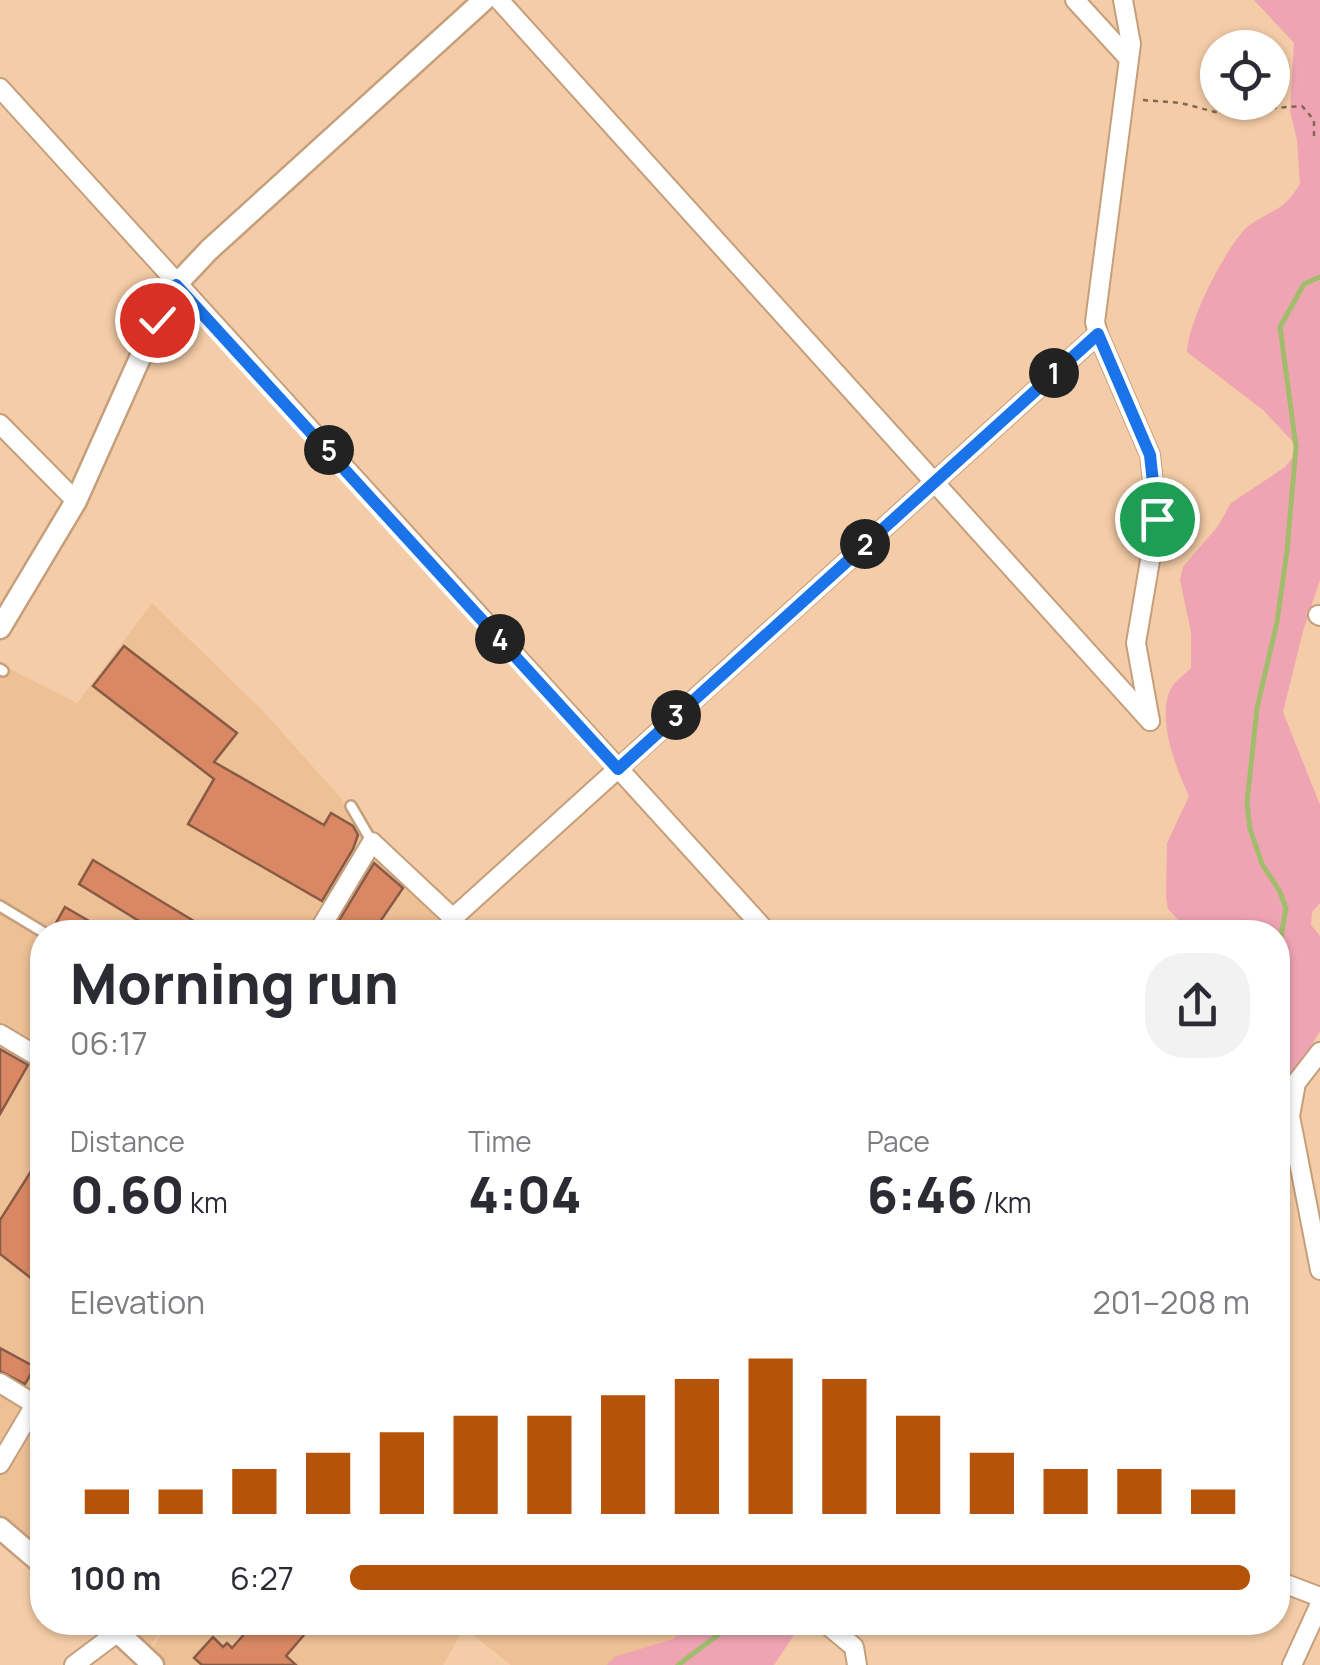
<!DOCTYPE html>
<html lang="en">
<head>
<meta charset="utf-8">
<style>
  :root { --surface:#fff; --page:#f2f2f3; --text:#2b2b33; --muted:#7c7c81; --accent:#b45309 }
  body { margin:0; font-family:Manrope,sans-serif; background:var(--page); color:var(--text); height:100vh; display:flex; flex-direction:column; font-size:38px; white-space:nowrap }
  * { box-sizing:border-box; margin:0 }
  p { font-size:32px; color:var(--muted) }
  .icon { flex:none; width:55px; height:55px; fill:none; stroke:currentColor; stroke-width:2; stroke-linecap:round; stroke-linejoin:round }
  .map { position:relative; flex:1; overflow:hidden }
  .sheet { position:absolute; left:30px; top:920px; width:1260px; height:715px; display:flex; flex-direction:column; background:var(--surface); border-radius:40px; box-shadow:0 2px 8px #0004 }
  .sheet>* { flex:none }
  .tools { position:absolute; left:1200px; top:30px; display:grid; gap:20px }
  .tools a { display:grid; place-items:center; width:90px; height:90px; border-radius:50%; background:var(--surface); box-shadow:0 2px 8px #0004; font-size:50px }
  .pin { position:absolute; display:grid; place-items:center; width:85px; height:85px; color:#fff; margin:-42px; border:5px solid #fff; border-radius:50%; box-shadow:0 2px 10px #0007 }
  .km { position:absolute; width:50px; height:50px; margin:-25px; border-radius:50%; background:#222; color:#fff; font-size:28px; line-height:50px; text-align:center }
  .round { display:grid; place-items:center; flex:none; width:105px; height:105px; border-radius:40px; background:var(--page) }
  .head { display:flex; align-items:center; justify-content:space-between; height:170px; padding:0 40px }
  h1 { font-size:55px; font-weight:800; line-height:75px }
  .figures { display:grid; grid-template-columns:repeat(3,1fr); gap:15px; height:170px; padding:10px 40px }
  .figures div { display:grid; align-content:center }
  .figures b { font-size:50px; font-weight:800 }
  .figures small { font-size:28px; font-weight:400 }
  .figures p { font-size:28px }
  .chart { height:280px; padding:20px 40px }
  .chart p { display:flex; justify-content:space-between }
  .chart svg { width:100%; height:180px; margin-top:10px; stroke:var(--accent); stroke-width:6 }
  ul { padding:0 40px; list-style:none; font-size:32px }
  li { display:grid; grid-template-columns:160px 120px 1fr; align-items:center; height:75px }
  li i { height:25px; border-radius:12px; background:var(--accent) }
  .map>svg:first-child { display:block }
</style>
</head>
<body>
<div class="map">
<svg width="1320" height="1665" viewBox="0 0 1320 1665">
  <rect width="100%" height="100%" fill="#f4cca7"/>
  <g fill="#edc096">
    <polygon points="152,603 263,711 339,796 401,880 462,932 42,932 42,1553 0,1518 0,664 77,703"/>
    <polygon points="451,1622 462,1632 443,1665 163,1665 150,1652 168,1623"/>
    <polygon points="117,1623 166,1623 147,1651"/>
    <polygon points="458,1623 724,1623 663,1665 511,1665"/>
  </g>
  <g fill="#efa4b4">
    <path d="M1254 0H1320V580L1303 631 1283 712 1320 805V903L1312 912 1311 925 1320 936V1031L1286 1086 1278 1093V932H1190L1168 909 1166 896 1167 843 1189 796C1176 769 1154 713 1173 685 1178 679 1186 673 1191 668V632L1180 580 1183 567 1218 526 1231 503 1285 467 1294 456V443L1263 410 1187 352C1188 322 1224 251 1245 229 1257 217 1273 214 1285 203 1291 198 1296 190 1300 184L1297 140 1290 111 1294 43Z"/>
    <polygon points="691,1623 691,1622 807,1623 798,1629 774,1665 607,1665 614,1657 673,1639"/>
  </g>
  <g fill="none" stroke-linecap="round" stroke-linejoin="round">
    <g stroke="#a1bd6c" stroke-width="5">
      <polyline points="1278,954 1286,908 1279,890 1262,864 1250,829 1247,803 1257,708 1277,622 1287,551 1296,447 1280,327 1304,284 1320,277"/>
      <polyline points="678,1665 735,1622"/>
    </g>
  </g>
  <g fill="#d98863" stroke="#885b47" stroke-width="2.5">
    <polygon points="124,646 237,733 214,762 324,825 331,813 353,826 358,835 353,849 322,901 188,824 214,779 93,686"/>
    <polygon points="93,860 212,932 157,932 79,884"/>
    <polygon points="374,863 403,888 373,932 332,932"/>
    <polygon points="65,907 108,932 51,932"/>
    <polygon points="0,1049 28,1065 0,1114"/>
    <polygon points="42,1154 42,1271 36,1282 0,1254 0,1220"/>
    <polygon points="0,1348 35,1367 25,1384 0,1371"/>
    <polygon points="255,1622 289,1622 304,1635 286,1656 296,1665 202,1665 194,1658 213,1637 223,1647 227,1643 232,1648"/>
  </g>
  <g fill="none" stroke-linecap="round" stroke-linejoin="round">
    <g stroke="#c59f7b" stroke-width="14">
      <g id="service">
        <polyline points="0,669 3,671"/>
        <polyline points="351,806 372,842"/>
        <polyline points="0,906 43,932"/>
      </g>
    </g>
    <g stroke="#c59f7b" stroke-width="22">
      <g id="minor">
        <polyline points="499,0 1150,721"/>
        <polyline points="1123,0 1131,44 1129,59"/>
        <polyline points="0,88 767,932"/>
        <polyline points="1098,334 1150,455 1157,519 1136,643 1150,721"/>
        <polyline points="0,424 76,501"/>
        <polyline points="1318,615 1320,616"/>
        <polyline points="318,932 372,842 453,918 1098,334 1095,322 1129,59 1075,0"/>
        <polyline points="0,1034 42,1059"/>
        <polyline points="1320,1052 1296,1083 1290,1116 1320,1270"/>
        <polyline points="0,1383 36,1405"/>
        <polyline points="0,1464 42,1393"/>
        <polyline points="1278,1581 1320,1597"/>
        <polyline points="824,1622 854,1647 857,1665"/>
        <polyline points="74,1665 118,1632"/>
        <polyline points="1292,1665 1320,1604"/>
      </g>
    </g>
    <g stroke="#c59f7b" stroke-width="25">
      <g id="tertiary">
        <polyline points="0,628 76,501 157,320 176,285 209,250 484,0"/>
        <polyline points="0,1528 42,1564"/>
        <polyline points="107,1622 153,1665"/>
      </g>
    </g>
    <polyline stroke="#826850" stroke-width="2.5" stroke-dasharray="5 5" stroke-linecap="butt" points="1143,100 1181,103 1215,112 1302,106 1314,120 1314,139"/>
    <use href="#service" stroke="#fff" stroke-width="9"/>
    <use href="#minor" stroke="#fff" stroke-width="18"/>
    <use href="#tertiary" stroke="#fff" stroke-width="20"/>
  </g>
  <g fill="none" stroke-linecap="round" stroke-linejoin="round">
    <g stroke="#fff" stroke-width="20">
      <polyline id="route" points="157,320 176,285 618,769 1098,334 1150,455 1157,519"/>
    </g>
    <use href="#route" stroke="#1a73e8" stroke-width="12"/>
  </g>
</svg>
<div class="tools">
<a><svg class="icon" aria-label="locate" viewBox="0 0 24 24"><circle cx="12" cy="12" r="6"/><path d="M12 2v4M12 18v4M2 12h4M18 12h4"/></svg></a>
</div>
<div class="pin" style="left:1157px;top:519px;background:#1e9e55"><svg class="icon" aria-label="arrive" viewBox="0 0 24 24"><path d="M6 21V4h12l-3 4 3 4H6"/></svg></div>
<div class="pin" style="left:157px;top:320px;background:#d93025"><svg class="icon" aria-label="check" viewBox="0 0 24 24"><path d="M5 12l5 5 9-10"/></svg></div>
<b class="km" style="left:1054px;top:373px">1</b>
<b class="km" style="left:865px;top:544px">2</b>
<b class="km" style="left:676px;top:715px">3</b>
<b class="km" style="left:500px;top:639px">4</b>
<b class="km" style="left:329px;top:450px">5</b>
<section class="sheet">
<div class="head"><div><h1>Morning run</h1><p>06:17</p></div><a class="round"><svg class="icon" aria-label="share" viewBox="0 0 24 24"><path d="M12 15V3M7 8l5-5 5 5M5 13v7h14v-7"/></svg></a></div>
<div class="figures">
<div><p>Distance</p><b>0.60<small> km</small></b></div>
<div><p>Time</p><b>4:04</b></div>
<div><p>Pace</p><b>6:46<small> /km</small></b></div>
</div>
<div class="chart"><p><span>Elevation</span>201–208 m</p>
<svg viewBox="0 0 160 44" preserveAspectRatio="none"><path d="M5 44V38M15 44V38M25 44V33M35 44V29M45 44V24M55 44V20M65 44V20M75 44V15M85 44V11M95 44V6M105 44V11M115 44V20M125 44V29M135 44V33M145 44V33M155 44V38"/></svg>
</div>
<ul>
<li><b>100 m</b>6:27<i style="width:100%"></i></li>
</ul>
</section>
</div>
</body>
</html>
